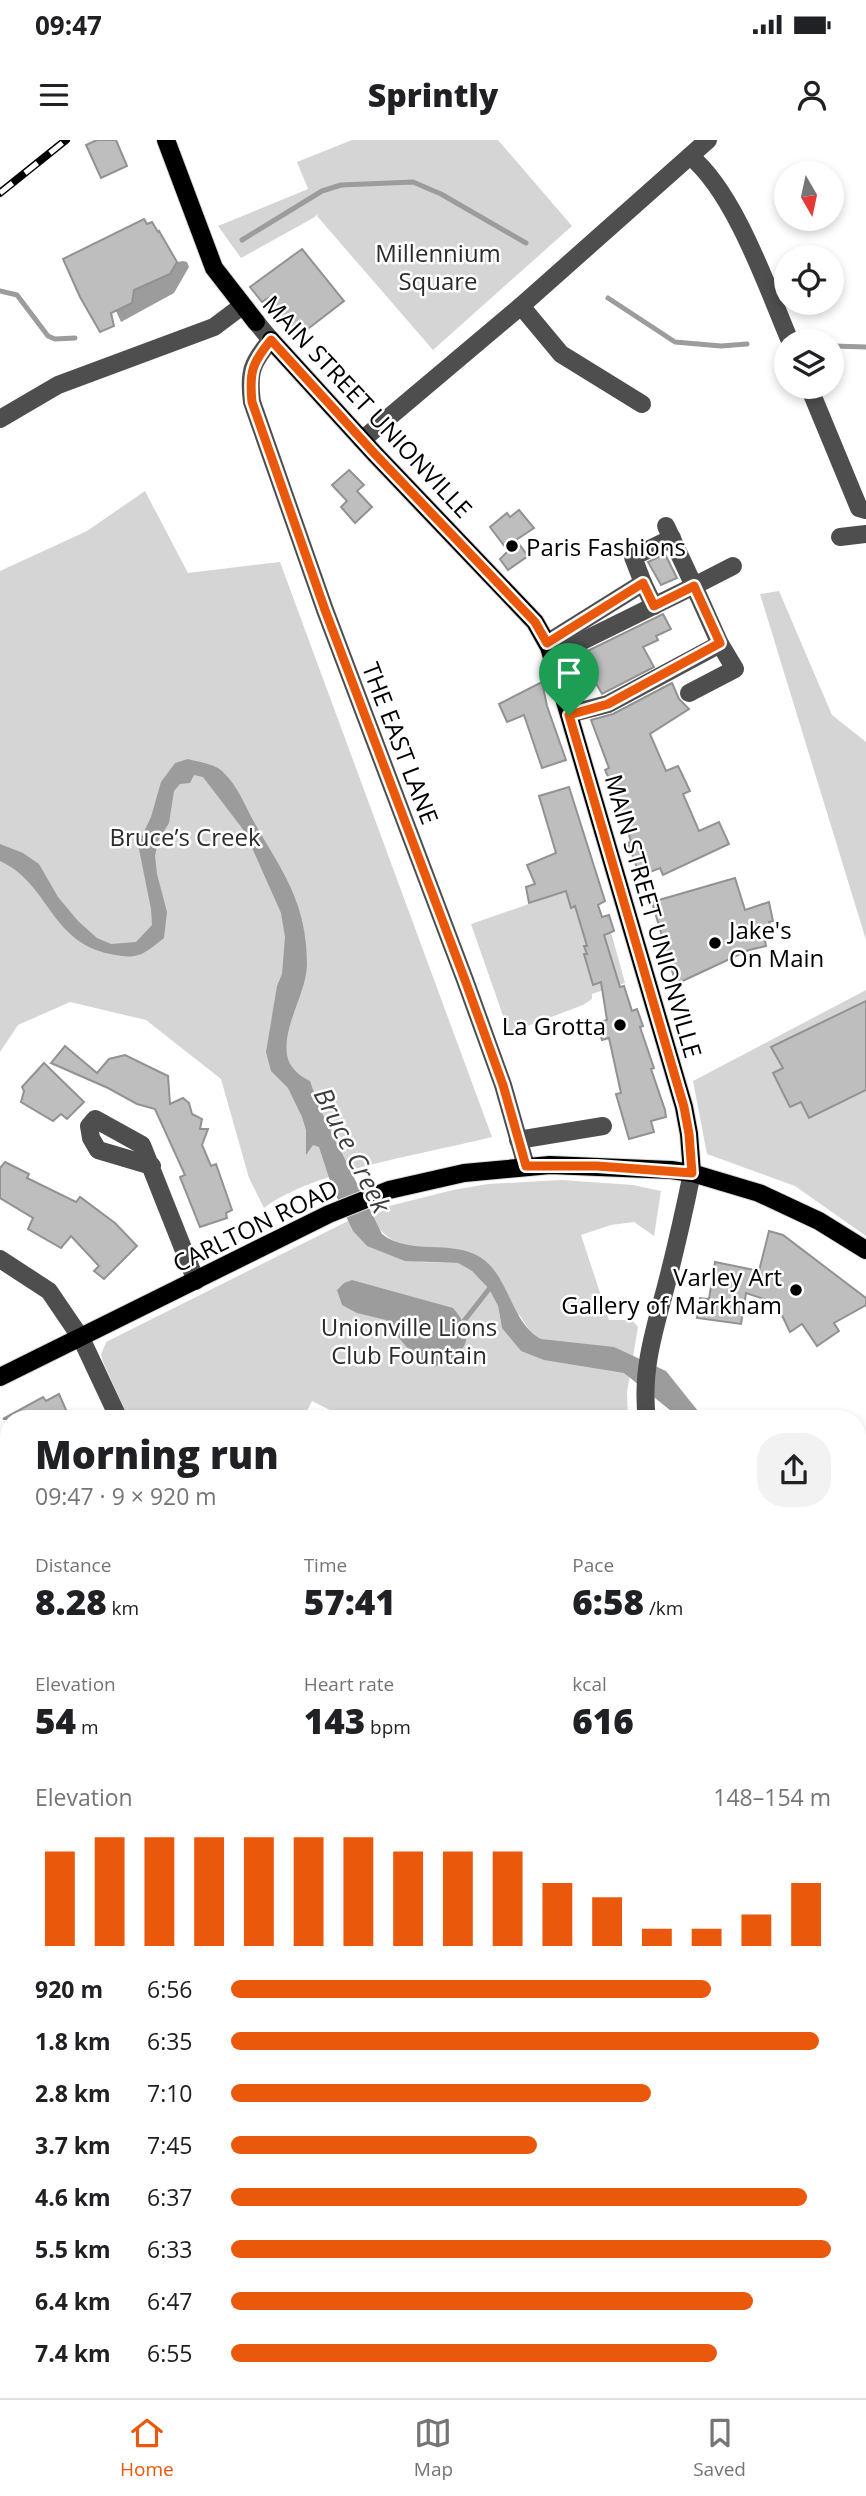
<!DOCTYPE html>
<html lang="en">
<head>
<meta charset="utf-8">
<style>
  :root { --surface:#fff; --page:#f2f2f2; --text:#202124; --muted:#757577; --line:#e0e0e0; --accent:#ea580c }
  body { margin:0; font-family:"Open Sans",sans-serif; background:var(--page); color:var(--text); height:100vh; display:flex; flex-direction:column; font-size:26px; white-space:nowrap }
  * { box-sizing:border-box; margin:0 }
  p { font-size:23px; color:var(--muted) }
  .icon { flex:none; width:38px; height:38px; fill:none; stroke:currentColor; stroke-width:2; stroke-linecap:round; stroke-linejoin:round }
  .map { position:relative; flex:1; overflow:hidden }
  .drawer { position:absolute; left:0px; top:1270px; width:866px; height:989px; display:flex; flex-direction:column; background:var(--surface); border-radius:28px 28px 0 0; box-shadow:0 4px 10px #0003 }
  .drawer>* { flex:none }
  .needle { width:46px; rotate:171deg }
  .fabs { position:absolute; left:774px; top:21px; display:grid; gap:14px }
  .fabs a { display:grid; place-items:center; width:70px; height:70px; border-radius:50%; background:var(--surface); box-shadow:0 4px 10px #0003; font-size:35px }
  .pin { position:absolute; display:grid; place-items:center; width:60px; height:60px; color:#fff; margin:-72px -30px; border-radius:50% 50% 50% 0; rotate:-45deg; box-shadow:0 0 7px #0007 }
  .pin .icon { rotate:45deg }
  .round { display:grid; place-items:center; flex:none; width:74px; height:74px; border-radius:28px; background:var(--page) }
  .head { display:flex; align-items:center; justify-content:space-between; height:119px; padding:0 35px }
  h1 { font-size:38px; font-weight:800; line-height:52px }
  .figures { display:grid; grid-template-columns:repeat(3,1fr); gap:10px; height:119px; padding:7px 35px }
  .figures div { display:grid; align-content:center }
  .figures b { font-size:35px; font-weight:800 }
  .figures small { font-size:19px; font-weight:400 }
  .figures p { font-size:19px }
  .chart { height:196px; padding:14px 35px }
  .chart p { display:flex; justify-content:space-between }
  .chart svg { width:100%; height:126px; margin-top:7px; stroke:var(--accent); stroke-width:6 }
  ul { padding:0 35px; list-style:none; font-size:23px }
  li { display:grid; grid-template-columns:112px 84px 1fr; align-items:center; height:52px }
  li i { height:18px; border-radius:9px; background:var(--accent) }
  .status { display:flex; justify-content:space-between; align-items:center; height:49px; padding:0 35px; background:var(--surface); direction:ltr }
  .status svg { height:19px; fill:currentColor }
  header { display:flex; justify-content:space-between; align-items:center; height:91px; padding:0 35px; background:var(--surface); font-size:32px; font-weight:800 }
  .menu { display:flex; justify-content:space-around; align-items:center; height:98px; border-top:2px solid var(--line); background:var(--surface); font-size:19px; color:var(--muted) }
  .menu a { display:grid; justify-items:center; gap:4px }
  .menu .active { color:var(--accent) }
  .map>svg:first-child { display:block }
</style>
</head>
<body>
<div class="status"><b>09:47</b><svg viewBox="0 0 49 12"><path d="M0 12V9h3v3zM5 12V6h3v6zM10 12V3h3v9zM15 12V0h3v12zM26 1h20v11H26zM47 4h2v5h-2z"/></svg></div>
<header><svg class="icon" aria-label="menu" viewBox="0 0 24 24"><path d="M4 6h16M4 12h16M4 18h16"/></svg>Sprintly<svg class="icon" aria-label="person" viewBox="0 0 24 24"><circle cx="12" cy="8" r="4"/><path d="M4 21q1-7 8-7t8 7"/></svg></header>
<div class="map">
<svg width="866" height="2258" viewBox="0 0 866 2258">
  <rect width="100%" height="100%" fill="#fff"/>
  <g fill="#d5d5d5">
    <polygon points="352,0 498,0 572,86 433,210 317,76 318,73 315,77 241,118 218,86 308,49 297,22"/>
    <path d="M145 351 188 433 280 422 492 997C429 1013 314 1030 264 1068L249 1038 221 939 146 880 70 862 18 885 0 912V431L87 391Z"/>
    <polygon points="779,451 832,575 866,602 866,800 760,454"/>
    <polygon points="566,751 571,767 575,766 585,801 611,792 625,843 592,854 592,859 583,865 509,893 471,784"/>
    <polygon points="866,850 866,1096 795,1046 707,1014 693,941"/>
    <path d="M561 1040 633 1045 661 1051 654 1096 634 1082 611 1085 581 1095 609 1180H632L638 1187 627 1252 628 1279H348L312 1261 303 1279H129L103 1222 101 1215 106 1202 348 1081 357 1094 421 1122 458 1123 472 1131 489 1149 498 1166 501 1183 521 1211 541 1199 530 1191 520 1176 455 1109C417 1106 394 1113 371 1078L389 1066 453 1050 488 1044Z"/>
    <polygon points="858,1376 866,1379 866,1455 858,1444"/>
  </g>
  <g fill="#9c9c9c">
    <polygon points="183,121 187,122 189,127 174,153 121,182 116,171 131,163 134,150 170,134 177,122"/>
    <path d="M188 619C198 622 216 624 223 632 238 646 244 664 254 682 283 733 307 762 307 825 306 855 280 890 288 919 291 929 301 937 310 941L319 967 382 1094C410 1116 450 1099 480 1117 510 1136 510 1182 541 1199L614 1207 666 1231 698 1271 712 1279H681L624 1233 544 1220 521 1211 502 1188 498 1166 489 1149 472 1131 458 1123 405 1121 367 1106 353 1091 332 1047 319 1007 313 1005 306 1015V990L302 977 288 948 271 931 266 912 277 846 282 834 285 797 281 773 245 692 203 637 194 635 190 643 180 644 174 651 169 683 158 701 155 716 157 734 167 772 164 798C143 815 138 820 110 814 49 801 50 744 0 721V704L23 713 39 724 58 757 78 781 97 798 111 804 136 802 152 785 151 769 138 704 151 677 161 642 175 623Z"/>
    <path d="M352 1140 453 1168C478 1197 467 1214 434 1227 411 1216 400 1200 386 1180L357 1173 342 1165 337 1150 344 1143Z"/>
  </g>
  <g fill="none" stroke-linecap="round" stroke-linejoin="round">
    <g stroke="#9c9c9c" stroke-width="5">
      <polyline points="242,100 322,51 341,45 413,42 441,54 526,103"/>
      <polyline points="0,151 17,155 48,196 55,199 75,198"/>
      <polyline points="608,158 675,202 721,206 747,204"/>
      <polyline points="833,206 866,207"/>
      <polyline points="464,1181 489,1149"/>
    </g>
  </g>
  <g fill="#bebebe" stroke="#929292" stroke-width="2">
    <polygon points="97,0 116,0 127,26 101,38 86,5"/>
    <polygon points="144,79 147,84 152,82 158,92 159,91 177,122 170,134 134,150 132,163 111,173 114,186 100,192 80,157 63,119"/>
    <polygon points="302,109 344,161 300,195 268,158 262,162 250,147"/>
    <polygon points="349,330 364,345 357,351 372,367 355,383 341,367 347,361 332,345"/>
    <polygon points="519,370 534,388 516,400 528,416 508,430 500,419 508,411 490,387 507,373 510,377"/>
    <polygon points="665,414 677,438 661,445 648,422"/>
    <polygon points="663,474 671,489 656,496 658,500 643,507 654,527 602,554 592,536 578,544 571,519"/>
    <polygon points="542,542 547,566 566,620 542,628 524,575 507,582 499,564"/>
    <polygon points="672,543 679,559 689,569 650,594 666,631 678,626 681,632 690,651 683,654 699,691 719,682 729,704 663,735 660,728 640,736 628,703 631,702 616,646 613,647 605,630 609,628 591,580 613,574"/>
    <polygon points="569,647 605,761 598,765 602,777 609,775 614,791 604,795 620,847 624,846 632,871 637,869 643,886 640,887 654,928 651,929 665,970 666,977 651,981 654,992 629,999 616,954 621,953 609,898 602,900 596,883 607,880 601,842 593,845 584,814 587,814 584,806 587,806 575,766 571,768 566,751 529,763 526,747 535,744 527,725 556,713 539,656"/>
    <polygon points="735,738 745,770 769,762 773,781 769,782 774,797 765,800 766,806 749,810 676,844 652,762"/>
    <polygon points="866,861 866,950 809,978 801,962 790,967 773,933 783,928 771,907"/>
    <polygon points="65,906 97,933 109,919 125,915 168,936 170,964 183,958 189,963 192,974 202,979 200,989 208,989 202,1005 211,1026 216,1024 232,1070 226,1073 227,1078 200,1087 180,1037 185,1035 155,969 137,964 108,948 51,923"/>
    <polygon points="44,923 84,962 67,979 61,974 53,981 21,962 24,951 22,947"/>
    <polygon points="5,1022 29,1034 27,1038 76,1062 80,1057 115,1083 137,1106 104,1139 94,1131 99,1126 71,1096 61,1108 28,1089 33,1078 0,1058 0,1028"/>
    <polygon points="769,1091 783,1095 866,1158 866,1165 834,1183 839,1191 817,1206 802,1184 790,1192 776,1163 746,1153 741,1184 697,1178 700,1158 709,1159 715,1122 759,1131"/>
    <polygon points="59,1254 70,1279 3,1279 43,1257 46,1261"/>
  </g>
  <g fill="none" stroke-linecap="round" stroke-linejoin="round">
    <g stroke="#dbdbdb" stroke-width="20">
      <g id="major">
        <polyline points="166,0 214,128 256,182"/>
        <polyline points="271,200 374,313 535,482 549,507 684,967 689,994 692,1033"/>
        <polyline points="0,1237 329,1074 389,1050 464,1033 550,1025 671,1030 692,1033 759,1053 819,1081 866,1110"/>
      </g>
    </g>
    <g stroke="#4e4e4e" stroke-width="18">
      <path d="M690 16C735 53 767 147 790 201"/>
      <polyline points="521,166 561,214 642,264"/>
      <path d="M256 182 271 200C252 222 248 232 252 262L325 470 465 840 503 945 526 1026"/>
      <polyline points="809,247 859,368 866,370"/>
      <polyline points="0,279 58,245 214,187 242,166"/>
      <polyline points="362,300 521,166 708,0"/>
      <polyline points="666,386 694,446 733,426"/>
      <polyline points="840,397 866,394"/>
      <polyline points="643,443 633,417 672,398"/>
      <polyline points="547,503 643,443 654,466"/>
      <polyline points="552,516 694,446 720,504 735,529 689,553"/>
      <polyline points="569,574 608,564 720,504"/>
      <polyline points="518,1000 603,986"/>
      <polyline points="152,1026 98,1010 91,998 89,986 95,979 142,1005 196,1141"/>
      <polyline points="0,1119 49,1151 81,1198 119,1279"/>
      <path d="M647 1279C641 1234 653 1194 665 1150 675 1112 684 1072 692 1033"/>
      <polyline points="0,1493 9,1492"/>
      <polyline points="0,1722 9,1722"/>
      <polyline points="858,1934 866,1958"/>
      <polyline points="0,2004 9,2000"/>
      <polyline points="360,2250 364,2258"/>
      <polyline points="678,2250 681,2258"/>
      <polyline points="19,2258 35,2250"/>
      <polyline points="494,2258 507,2250"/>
    </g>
    <use href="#major" stroke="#000" stroke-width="18"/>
    <g stroke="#000" stroke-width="8">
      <polyline id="rail" points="0,53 66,0"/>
    </g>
    <use href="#rail" stroke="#fff" stroke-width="5" stroke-dasharray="16" stroke-linecap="butt"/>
  </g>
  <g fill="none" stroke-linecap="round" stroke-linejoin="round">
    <g stroke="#fff" stroke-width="14">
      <path id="route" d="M271 200 374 313 535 482 547 503 643 443 654 466 694 446 720 503 608 564 569 575 684 967 689 994 692 1033 597 1026H526L503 945 465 840 325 470 252 262C249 232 252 223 271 200Z"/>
    </g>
    <use href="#route" stroke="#ea580c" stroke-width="9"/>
  </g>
  <g fill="#000" stroke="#fff" stroke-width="2.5">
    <circle cx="512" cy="406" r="7"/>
    <circle cx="715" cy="803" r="7"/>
    <circle cx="620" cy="885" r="7"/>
    <circle cx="796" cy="1150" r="7"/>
  </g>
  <g text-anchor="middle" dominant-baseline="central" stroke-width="5" stroke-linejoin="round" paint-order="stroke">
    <g font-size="24" fill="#2c2c2c" stroke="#fff">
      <text x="438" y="112">Millennium<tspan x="438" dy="28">Square</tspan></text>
      <text x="185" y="696">Bruce’s Creek</text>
      <text x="409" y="1186">Unionville Lions<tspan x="409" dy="28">Club Fountain</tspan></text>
    </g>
    <g font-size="24" fill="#000" stroke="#fff">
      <text transform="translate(368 266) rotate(47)">MAIN STREET UNIONVILLE</text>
      <text transform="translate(401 603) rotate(69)">THE EAST LANE</text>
      <text transform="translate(654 776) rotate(74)">MAIN STREET UNIONVILLE</text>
      <text transform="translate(255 1085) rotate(-26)">CARLTON ROAD</text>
    </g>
    <g font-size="24" fill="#000" stroke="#fff" text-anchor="start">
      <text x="526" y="406">Paris Fashions</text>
      <text x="729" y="789">Jake's<tspan x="729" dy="28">On Main</tspan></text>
      <text x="606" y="885" text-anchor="end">La Grotta</text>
      <text x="782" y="1136" text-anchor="end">Varley Art<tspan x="782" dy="28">Gallery of Markham</tspan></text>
    </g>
    <g font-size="26" font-style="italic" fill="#3d3d3d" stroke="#fff">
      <text transform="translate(353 1010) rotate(63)">Bruce Creek</text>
    </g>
  </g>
</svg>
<div class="fabs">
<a><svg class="needle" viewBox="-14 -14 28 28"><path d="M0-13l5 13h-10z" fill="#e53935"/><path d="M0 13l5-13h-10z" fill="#757577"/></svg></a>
<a><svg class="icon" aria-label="locate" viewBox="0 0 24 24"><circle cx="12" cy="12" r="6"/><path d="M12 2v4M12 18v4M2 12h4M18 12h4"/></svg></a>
<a><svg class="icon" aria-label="layers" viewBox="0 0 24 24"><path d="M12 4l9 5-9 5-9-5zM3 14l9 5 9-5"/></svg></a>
</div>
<div class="pin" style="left:569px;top:575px;background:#1e9e55"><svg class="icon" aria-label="arrive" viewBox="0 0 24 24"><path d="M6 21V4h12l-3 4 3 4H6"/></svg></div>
<section class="drawer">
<div class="head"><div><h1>Morning run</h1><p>09:47 · 9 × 920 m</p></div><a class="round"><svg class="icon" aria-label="share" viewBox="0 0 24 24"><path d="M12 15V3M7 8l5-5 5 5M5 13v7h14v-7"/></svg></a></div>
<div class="figures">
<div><p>Distance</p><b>8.28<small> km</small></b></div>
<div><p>Time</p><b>57:41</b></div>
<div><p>Pace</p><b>6:58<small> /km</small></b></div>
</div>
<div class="figures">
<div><p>Elevation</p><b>54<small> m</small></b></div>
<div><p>Heart rate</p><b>143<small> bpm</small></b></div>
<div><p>kcal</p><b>616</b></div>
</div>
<div class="chart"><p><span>Elevation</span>148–154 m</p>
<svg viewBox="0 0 160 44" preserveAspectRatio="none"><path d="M5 44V11M15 44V6M25 44V6M35 44V6M45 44V6M55 44V6M65 44V6M75 44V11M85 44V11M95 44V11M105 44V22M115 44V27M125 44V38M135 44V38M145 44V33M155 44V22"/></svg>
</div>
<ul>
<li><b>920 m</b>6:56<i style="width:80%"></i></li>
<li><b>1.8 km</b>6:35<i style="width:98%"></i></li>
<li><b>2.8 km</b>7:10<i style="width:70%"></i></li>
<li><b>3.7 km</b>7:45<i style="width:51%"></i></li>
<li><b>4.6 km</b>6:37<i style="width:96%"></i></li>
<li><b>5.5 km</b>6:33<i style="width:100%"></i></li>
<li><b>6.4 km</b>6:47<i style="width:87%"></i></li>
<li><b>7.4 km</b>6:55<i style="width:81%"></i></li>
</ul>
</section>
</div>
<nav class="menu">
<a class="active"><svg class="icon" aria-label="home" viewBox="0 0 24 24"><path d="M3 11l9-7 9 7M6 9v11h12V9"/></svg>Home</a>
<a><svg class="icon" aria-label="map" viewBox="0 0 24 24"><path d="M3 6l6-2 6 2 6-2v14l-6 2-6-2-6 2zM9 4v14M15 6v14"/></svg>Map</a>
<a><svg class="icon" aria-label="saved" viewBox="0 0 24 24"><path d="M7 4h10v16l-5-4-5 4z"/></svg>Saved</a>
</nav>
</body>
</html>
